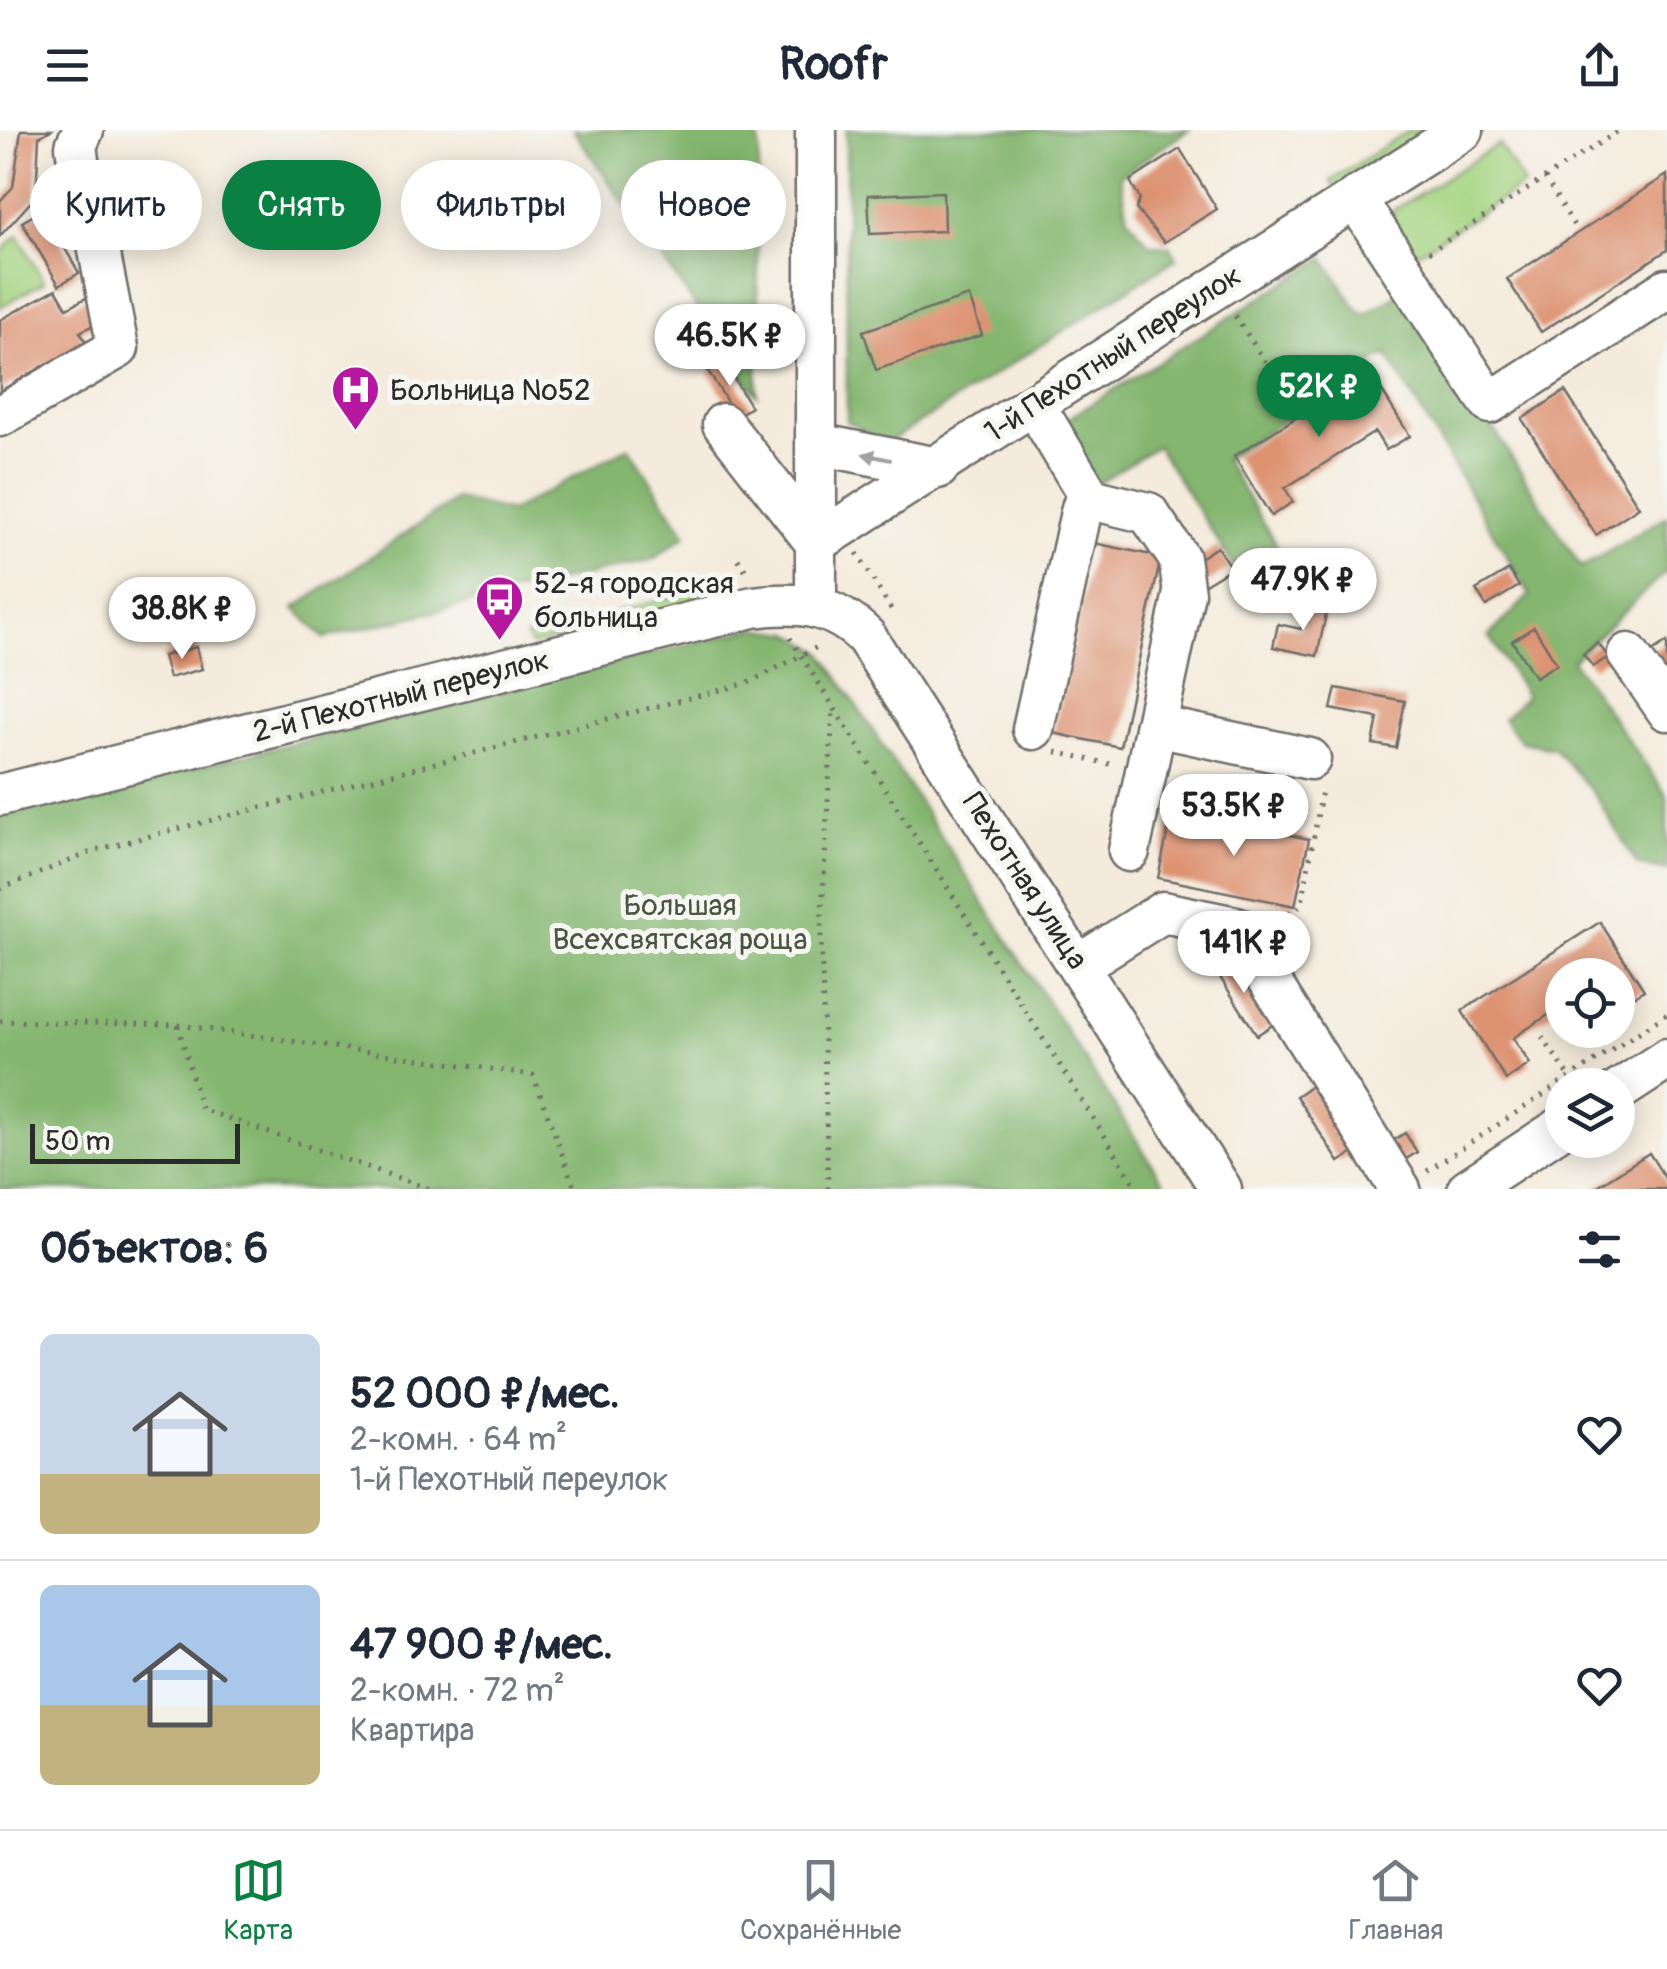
<!DOCTYPE html>
<html lang="ru">
<head>
<meta charset="utf-8">
<style>
	body { margin:0; font-family:Pangolin,sans-serif; background:#f2f2f3; color:#1f2937; height:100vh; display:flex; flex-direction:column; font-size:38px; white-space:nowrap }
	* { box-sizing:border-box; margin:0 }
	p { font-size:32px; color:#747a83 }
	.icon { flex:none; width:55px; height:55px; fill:none; stroke:currentColor; stroke-width:2; stroke-linecap:round; stroke-linejoin:round }
	.map { position:relative; height:1059px; overflow:hidden }
	.drawer { display:flex; flex-direction:column; background:#fff; flex:1 }
	.drawer>* { flex:none }
	.top-card { position:absolute; left:30px; top:30px; width:1000px; height:90px; display:flex; gap:20px }
	.controls { position:absolute; left:1545px; top:828px; display:grid; gap:20px }
	.controls a { display:grid; place-items:center; width:90px; height:90px; border-radius:50%; background:#fff; box-shadow:0 5px 25px #0003; font-size:50px }
	.scale { position:absolute; left:30px; bottom:25px; width:210px; box-sizing:border-box; padding-left:10px; border:5px solid #2b2b2b; border-top:0; font-size:28px; line-height:35px; white-space:nowrap; color:#2b2b2b; -webkit-text-stroke:8px #f6f6f2; paint-order:stroke }
	.price { position:absolute; translate:-50% -85px; padding:0 22px; border-radius:35px; background:#fff; color:#222; font-size:32px; line-height:65px; filter:drop-shadow(0 2px 5px #0008) }
	.price::after { content:''; position:absolute; left:50%; top:60px; width:30px; height:22px; margin-left:-15px; background:inherit; clip-path:polygon(0 0,100% 0,50% 100%) }
	.price.current { background:#0b8043; color:#fff }
	ul { padding:0; list-style:none }
	li { display:flex; align-items:center; gap:30px; height:250px; padding:0 40px }
	li+li { border-top:2px solid #e0e1e3 }
	li span { display:grid; place-items:center; flex:none; width:280px; height:200px; border-radius:15px; color:#555 }
	li>.icon { margin-inline-start:auto }
	span .icon { width:120px; height:120px; fill:#fffc; stroke-width:1 }
	li b { font-size:42px }
	h2 { display:flex; justify-content:space-between; align-items:center; height:120px; padding:0 40px; font-size:42px }
	.chip { padding:0 35px; border-radius:45px; background:#fff; box-shadow:0 5px 25px #0003; font-size:35px; line-height:90px }
	.chip.current { background:#0b8043; color:#fff }
	header { display:flex; justify-content:space-between; align-items:center; height:130px; padding:0 40px; background:#fff; font-size:45px; font-weight:700 }
	.menu { display:flex; justify-content:space-around; align-items:center; height:140px; border-top:2px solid #e0e1e3; background:#fff; font-size:28px; color:#747a83 }
	.menu a { display:grid; justify-items:center; gap:5px }
	.menu .current { color:#0b8043 }
	.map>svg:first-child { display:block }
</style>
</head>
<body>
<header><svg class="icon" aria-label="menu" viewBox="0 0 24 24"><path d="M4 6h16M4 12h16M4 18h16"/></svg>Roofr<svg class="icon" aria-label="share" viewBox="0 0 24 24"><path d="M12 15V3M7 8l5-5 5 5M5 13v7h14v-7"/></svg></header>
<div class="map">
<svg width="1667" height="1059" viewBox="0 0 1667 1059">
	<rect width="100%" height="100%" fill="#f6f6f2"/>
	<filter id="ink" filterUnits="userSpaceOnUse"><feTurbulence type="fractalNoise" baseFrequency=".01" numOctaves="2"/><feDisplacementMap in="SourceGraphic" scale="20" xChannelSelector="R" yChannelSelector="G"/><feConvolveMatrix kernelMatrix="1 2 1 2 8 2 1 2 1" color-interpolation-filters="sRGB"/></filter>
	<filter id="wash" filterUnits="userSpaceOnUse"><feTurbulence type="fractalNoise" baseFrequency=".0048" numOctaves="4" result="noise"/><feDisplacementMap in="SourceGraphic" scale="40" xChannelSelector="R" yChannelSelector="G"/><feGaussianBlur stdDeviation="2.25" result="paint"/><feColorMatrix in="noise" values="0 0 0 0 0 0 0 0 0 0 0 0 0 0 0 0 0 1.4 0 .05"/><feComposite in="paint" operator="in"/></filter>
	<g filter="url(#wash)">
		<rect width="100%" height="100%" fill="#f4ebdc"/>
		<g fill="#a5d481" stroke="#688056" stroke-width="2.5">
			<polygon points="1410,0 1426,0 1336,59 1331,51"/>
			<polygon points="1499,14 1524,55 1402,132 1376,91"/>
			<polygon points="18,105 44,152 0,177 0,123"/>
			<polygon points="712,456 710,467 701,473 532,516 525,507"/>
		</g>
		<g fill="#84b66f" stroke="#58704d" stroke-width="2.5">
			<polygon points="573,0 759,0 757,265"/>
			<polygon points="846,0 1189,0 1120,45 1128,88 1149,114 1171,117 1177,128 886,314 847,291"/>
			<polygon points="1324,128 1357,179 1366,184 1406,159 1581,438 1667,386 1667,441 1572,530 1667,666 1667,740 1637,735 1596,666 1554,618 1522,612 1503,589 1526,566 1489,506 1530,465 1387,224 1224,329 1283,426 1244,452 1157,316 1096,354 1058,295"/>
			<polygon points="629,317 686,405 653,429 324,508 295,478 456,369 510,382"/>
			<polygon points="754,498 791,503 822,522 1168,1059 0,1059 0,686"/>
		</g>
		<g id="blocks">
			<g fill="#dd9271">
				<polygon points="21,0 51,0 39,7 36,66 0,106 0,71 13,57"/>
				<polygon points="1180,19 1217,79 1164,112 1136,79 1140,69 1130,51"/>
				<polygon points="1667,45 1667,120 1541,202 1507,149"/>
				<polygon points="943,62 944,101 870,104 868,65"/>
				<polygon points="43,80 79,143 59,155 22,92"/>
				<polygon points="56,159 67,178 86,168 99,192 80,202 86,212 0,261 0,190"/>
				<polygon points="969,166 982,205 876,240 863,201"/>
				<polygon points="724,232 751,277 736,286 708,241"/>
				<polygon points="1370,242 1410,306 1386,320 1375,302 1285,358 1293,372 1271,386 1234,326"/>
				<polygon points="1565,261 1639,377 1596,405 1522,289"/>
				<polygon points="1094,413 1161,427 1120,617 1053,603"/>
				<polygon points="1217,417 1231,438 1205,454 1192,433"/>
				<polygon points="1509,440 1519,456 1486,476 1476,460"/>
				<polygon points="1306,475 1327,480 1317,526 1273,517 1278,494 1301,499"/>
				<polygon points="1534,497 1557,534 1535,547 1512,511"/>
				<polygon points="1667,512 1667,557 1646,526"/>
				<polygon points="1598,513 1608,527 1593,537 1583,524"/>
				<polygon points="196,517 202,539 169,548 163,526"/>
				<polygon points="1336,558 1405,571 1396,618 1373,614 1378,588 1331,579"/>
				<polygon points="1172,681 1309,709 1295,776 1158,748"/>
				<polygon points="1600,792 1644,860 1618,877 1618,845 1562,845 1562,876 1513,908 1530,934 1506,950 1462,881"/>
				<polygon points="1232,827 1274,894 1257,905 1214,838"/>
				<polygon points="1314,954 1357,1021 1339,1032 1296,966"/>
				<polygon points="1405,1003 1417,1022 1392,1038 1380,1019"/>
				<polygon points="1649,1023 1667,1051 1667,1059 1593,1059"/>
			</g>
		</g>
	</g>
	<g filter="url(#ink)">
		<use href="#blocks" fill-opacity="0" stroke="#716e69" stroke-width="2.5"/>
		<g fill="none" stroke-linecap="round" stroke-linejoin="round">
			<defs>
				<g id="minor">
					<polyline points="816,0 816,476"/>
					<polyline points="1355,68 1490,273 1667,159"/>
					<polyline points="1035,276 1091,369"/>
					<polyline points="0,286 118,218 91,79 81,50 76,16 83,0"/>
					<polyline points="723,294 816,413"/>
					<polyline points="817,314 938,338"/>
					<polyline points="816,413 1463,0"/>
					<polyline points="1628,524 1667,580"/>
					<polyline points="1156,596 1310,629"/>
					<polyline points="1033,599 1082,378 1091,369 1148,383 1179,428 1184,463 1129,721"/>
					<path d="M 0,665 L 753,477 C 798,471 833,474 866,507 L 1221,1059"/>
					<polyline points="1079,835 1163,782 1236,797 1400,1059"/>
					<polyline points="1618,961 1667,929"/>
					<polyline points="1468,1059 1562,997"/>
				</g>
			</defs>
			<use href="#minor" stroke="#716e69" stroke-width="45"/>
			<g stroke="#716e69" stroke-width="5" stroke-dasharray="2.5 8" stroke-linecap="butt">
				<polyline points="1545,48 1575,97"/>
				<polyline points="1429,122 1620,0"/>
				<polyline points="1235,186 1294,275"/>
				<polyline points="857,423 895,486"/>
				<polyline points="738,429 748,444"/>
				<polyline points="790,508 1138,1059"/>
				<polyline points="1056,622 1114,635"/>
				<polyline points="0,759 99,719 748,553 821,515"/>
				<polyline points="1268,788 1294,781 1302,774 1322,660"/>
				<polyline points="0,891 178,895 533,945 575,1059"/>
				<polyline points="178,895 201,979 430,1059"/>
				<polyline points="1542,907 1570,947"/>
				<polyline points="1427,1041 1667,884"/>
				<polyline points="828,1059 821,803 833,578"/>
			</g>
			<use href="#minor" stroke="#fff" stroke-width="40"/>
		</g>
		<defs><path id="oneway-solid" d="M-6-.8H1V-3.2L6.5 0L1 3.2V.8H-6Z" transform="scale(2.5)"/></defs>
		<use fill="#a0a0a0" href="#oneway-solid" transform="translate(877 327) rotate(-168)"/>
	</g>
	<defs>
		<symbol id="hospital-pin" viewBox="-11 -11 22 30"><path d="M0 17L-7.5 6A9.5 9.5 0 1 1 7.5 6Z" fill="#b5179e" stroke="#f6f6f2"/><path d="M-5-5h3v3.5h4V-5h3V5h-3V1.5h-4V5h-3Z" fill="#fff"/></symbol>
		<symbol id="bus-pin" viewBox="-11 -11 22 30"><path d="M0 17L-7.5 6A9.5 9.5 0 1 1 7.5 6Z" fill="#b5179e" stroke="#f6f6f2"/><path d="M-5-6H5V4H4V6H2V4H-2V6H-4V4H-5ZM-3.5-4V0h7V-4ZM-3.5 1.2v1.5H-2V1.2ZM2 1.2v1.5H3.5V1.2Z" fill="#fff"/></symbol>
	</defs>
	<g fill-rule="evenodd">
		<use href="#hospital-pin" x="328" y="232" width="55" height="75"/>
		<use href="#bus-pin" x="472" y="442" width="55" height="75"/>
	</g>
	<g text-anchor="middle" dominant-baseline="central" stroke-width="10" stroke-linejoin="round" paint-order="stroke">
		<g font-size="30" fill="#2b2b2b" stroke="#f6f6f2">
			<text transform="translate(1113 224) rotate(-33)">1-й Пехотный переулок</text>
			<text transform="translate(401 566) rotate(-14)">2-й Пехотный переулок</text>
			<text transform="translate(1025 751) rotate(57)">Пехотная улица</text>
		</g>
		<g font-size="30" fill="#2b2b2b" stroke="#f6f6f2" text-anchor="start">
			<text x="390" y="260">Больница №52</text>
			<text x="534" y="453">52-я городская<tspan x="534" dy="34">больница</tspan></text>
		</g>
		<g font-size="30" fill="#4a5540" stroke="#f6f6f2">
			<text x="680" y="775">Большая<tspan x="680" dy="34">Всехсвятская роща</tspan></text>
		</g>
	</g>
</svg>
<div class="controls">
<a><svg class="icon" aria-label="locate" viewBox="0 0 24 24"><circle cx="12" cy="12" r="6"/><path d="M12 2v4M12 18v4M2 12h4M18 12h4"/></svg></a>
<a><svg class="icon" aria-label="layers" viewBox="0 0 24 24"><path d="M12 4l9 5-9 5-9-5zM3 14l9 5 9-5"/></svg></a>
</div>
<div class="scale">50 m</div>
<b class="price" style="left:730px;top:259px">46.5K ₽</b>
<b class="price current" style="left:1319px;top:310px">52K ₽</b>
<b class="price" style="left:1303px;top:503px">47.9K ₽</b>
<b class="price" style="left:182px;top:532px">38.8K ₽</b>
<b class="price" style="left:1234px;top:729px">53.5K ₽</b>
<b class="price" style="left:1244px;top:866px">141K ₽</b>
<div class="top-card">
<a class="chip">Купить</a>
<a class="chip current">Снять</a>
<a class="chip">Фильтры</a>
<a class="chip">Новое</a>
</div>
</div>
<section class="drawer">
<h2>Объектов: 6<svg class="icon" aria-label="filters" viewBox="0 0 24 24"><path d="M4 7h16M4 17h16"/><circle cx="9" cy="7" r="2"/><circle cx="15" cy="17" r="2"/></svg></h2>
<ul>
<li><span style="background:linear-gradient(#c9d6e8 70%,#c2b280 0)"><svg class="icon" aria-label="home" viewBox="0 0 24 24"><path d="M3 11l9-7 9 7M6 9v11h12V9"/></svg></span><div><b>52 000 ₽/мес.</b><p>2-комн. · 64 m²</p><p>1-й Пехотный переулок</p></div><svg class="icon" aria-label="heart" viewBox="0 0 24 24"><path d="M12 20l-8-8c-3-5 5-10 8-4 3-6 11-1 8 4z"/></svg></li>
<li><span style="background:linear-gradient(#a9c7e8 60%,#c2b280 0)"><svg class="icon" aria-label="home" viewBox="0 0 24 24"><path d="M3 11l9-7 9 7M6 9v11h12V9"/></svg></span><div><b>47 900 ₽/мес.</b><p>2-комн. · 72 m²</p><p>Квартира</p></div><svg class="icon" aria-label="heart" viewBox="0 0 24 24"><path d="M12 20l-8-8c-3-5 5-10 8-4 3-6 11-1 8 4z"/></svg></li>
</ul>
</section>
<nav class="menu">
<a class="current"><svg class="icon" aria-label="map" viewBox="0 0 24 24"><path d="M3 6l6-2 6 2 6-2v14l-6 2-6-2-6 2zM9 4v14M15 6v14"/></svg>Карта</a>
<a><svg class="icon" aria-label="saved" viewBox="0 0 24 24"><path d="M7 4h10v16l-5-4-5 4z"/></svg>Сохранённые</a>
<a><svg class="icon" aria-label="home" viewBox="0 0 24 24"><path d="M3 11l9-7 9 7M6 9v11h12V9"/></svg>Главная</a>
</nav>
</body>
</html>
